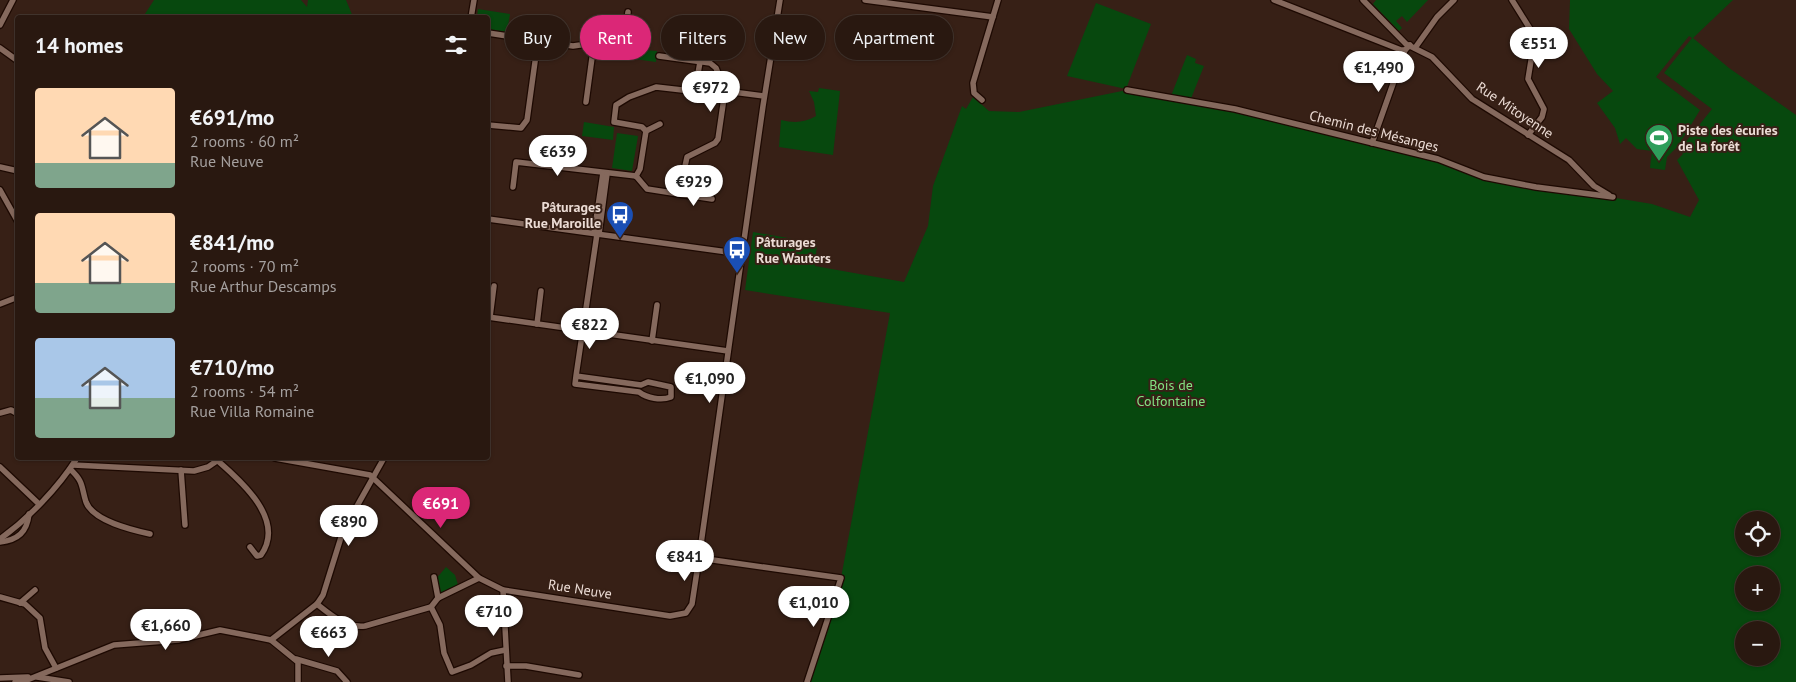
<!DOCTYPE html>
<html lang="en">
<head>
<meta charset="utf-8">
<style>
	body { margin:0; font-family:"PT Sans",sans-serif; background:#312119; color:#f1f3f6; height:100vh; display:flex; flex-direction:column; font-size:19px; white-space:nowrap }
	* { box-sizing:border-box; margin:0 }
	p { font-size:16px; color:#a5a09f }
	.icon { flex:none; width:28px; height:28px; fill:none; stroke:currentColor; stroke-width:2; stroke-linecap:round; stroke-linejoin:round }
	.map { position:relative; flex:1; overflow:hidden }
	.side { position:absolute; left:15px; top:15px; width:475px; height:445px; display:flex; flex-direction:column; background:#291810; border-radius:5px; box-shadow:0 1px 4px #0004,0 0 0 1px #453730 }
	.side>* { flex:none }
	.top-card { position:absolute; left:505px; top:15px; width:475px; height:45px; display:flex; gap:10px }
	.fabs { position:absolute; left:1735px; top:511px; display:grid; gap:10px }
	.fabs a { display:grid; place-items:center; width:45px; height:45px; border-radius:50%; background:#291810; box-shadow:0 1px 4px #0004,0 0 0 1px #453730; font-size:25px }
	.price { position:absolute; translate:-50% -42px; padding:0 11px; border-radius:18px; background:#fff; color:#222; font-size:16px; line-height:32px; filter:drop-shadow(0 1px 2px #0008) }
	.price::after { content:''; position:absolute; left:50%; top:30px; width:15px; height:11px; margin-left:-8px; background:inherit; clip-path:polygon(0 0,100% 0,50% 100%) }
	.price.active { background:#db2777; color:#fff }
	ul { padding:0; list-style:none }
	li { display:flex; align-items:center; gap:15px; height:125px; padding:0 20px }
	li span { display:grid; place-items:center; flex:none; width:140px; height:100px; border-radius:5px; color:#555 }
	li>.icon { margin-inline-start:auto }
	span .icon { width:60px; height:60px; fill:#fffc; stroke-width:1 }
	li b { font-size:21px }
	h2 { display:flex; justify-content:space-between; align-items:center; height:60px; padding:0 20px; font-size:21px }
	.chip { padding:0 18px; border-radius:22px; background:#291810; box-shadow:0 1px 4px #0004,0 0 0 1px #453730; font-size:18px; line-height:45px }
	.chip.active { background:#db2777; color:#fff }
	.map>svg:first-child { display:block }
</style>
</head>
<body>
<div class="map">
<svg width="1796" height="682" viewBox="0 0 1796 682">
	<rect width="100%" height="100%" fill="#372016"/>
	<g fill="#07480e" fill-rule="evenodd">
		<polygon points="154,0 301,0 307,7 308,0 346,0 353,17 315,15 317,17 143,17"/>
		<polygon points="1376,0 1428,0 1407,22 1402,16 1396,21 1402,28 1399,31 1373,4"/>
		<path d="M 1570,0 L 1733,0 L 1693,38 L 1729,68 L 1796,115 L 1796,682 L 807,682 L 841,578 L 890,313 L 745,290 L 753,232 L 817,243 L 815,266 L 904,282 L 928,226 L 933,186 L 962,106 L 966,109 L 973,97 L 989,111 L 1019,112 L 1127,90 L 1212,106 L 1449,165 L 1471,174 L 1652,204 L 1690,217 L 1699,200 L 1677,160 L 1683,154 L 1680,149 L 1712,109 L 1664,73 L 1692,38 L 1689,36 L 1656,77 L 1700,110 L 1678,146 L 1667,157 L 1665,170 L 1650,168 L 1652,151 L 1637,149 L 1626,138 L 1620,144 L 1615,128 L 1597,103 L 1613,91 L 1597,74 L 1569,29 ZM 1744,520 L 1771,520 L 1771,548 L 1744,548 ZM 1744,575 L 1771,575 L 1771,602 L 1744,602 ZM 1744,630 L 1771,630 L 1771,658 L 1744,658 Z"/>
		<polygon points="1096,3 1151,24 1126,89 1067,76"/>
		<polygon points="478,9 510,14 507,32 488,29 488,18 477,17"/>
		<polygon points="628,49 657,51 656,62 627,58"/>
		<polygon points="1187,55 1196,59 1195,63 1204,66 1190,101 1171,96"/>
		<path d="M 819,88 L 840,91 L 833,155 L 779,147 L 781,120 C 794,123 804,123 816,116 L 814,102 L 809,91 L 818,92 Z"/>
		<polygon points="584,122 614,127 613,140 582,136"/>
		<polygon points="617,133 638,136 632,171 612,168"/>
		<polygon points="446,567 455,575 459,588 455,590 453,587 443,592 443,595 440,594 436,579"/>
	</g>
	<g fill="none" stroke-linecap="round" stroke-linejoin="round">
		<defs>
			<g id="minor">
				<polyline points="865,0 993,17"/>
				<polyline points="1274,0 1401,50 1405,50 1410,45"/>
				<polyline points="1363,0 1406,44 1432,57 1472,99 1569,160 1594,186 1609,195"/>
				<polyline points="1512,0 1532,32 1534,42 1528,79 1544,109 1542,117 1528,135"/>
				<polyline points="471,18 474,0"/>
				<polyline points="0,25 13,0"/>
				<polyline points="488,33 573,46 594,43 623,47 628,12"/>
				<polyline points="0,48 18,61"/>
				<polyline points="1415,48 1437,17 1454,0"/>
				<polyline points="659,56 710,63 716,68 725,91 764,96"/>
				<polyline points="1127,90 1235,109 1438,159 1484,177 1536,187 1613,197"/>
				<polyline points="982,100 974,93 973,83 998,0"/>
				<polyline points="586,102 594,43"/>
				<polyline points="488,125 521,128 527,120 538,40"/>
				<polyline points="646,131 660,124"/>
				<polyline points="1372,143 1405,50"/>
				<polyline points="0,167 18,171"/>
				<polyline points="636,176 640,169 646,131 642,127 614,122 616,105 629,97 656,87 691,91 696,85 700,62"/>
				<polyline points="636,176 647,189 679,194 687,157 715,143 718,139 725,91"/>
				<polyline points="513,187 516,162 636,176"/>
				<polyline points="0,190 18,222"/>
				<polyline points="679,194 712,199"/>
				<polyline points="488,219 742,254"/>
				<polyline points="594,233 603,173"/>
				<polyline points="599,234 607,174"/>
				<polyline points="0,304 18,297"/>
				<polyline points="488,317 728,351"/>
				<polyline points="490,317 494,286"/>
				<polyline points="537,324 541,291"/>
				<polyline points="652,341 657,305"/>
				<path d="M 576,376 L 641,385 L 648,382 L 671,387 L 671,397 C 661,401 647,398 639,392 L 575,384 L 576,376 L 597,234"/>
				<polyline points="0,413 11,410 18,414"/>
				<polyline points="275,458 370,475 479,578 503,590 670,616 686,613 692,604 699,558 763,106 780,0"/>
				<path d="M 218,461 C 241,481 286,520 261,555 L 257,556 L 250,547"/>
				<polyline points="73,465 194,471 208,467 221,458"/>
				<polyline points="0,467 39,504"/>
				<path d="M 70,469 C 84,482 81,486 86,502 C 93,521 132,530 150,534"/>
				<polyline points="181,470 185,525"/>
				<path d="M 0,539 C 29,518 58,488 77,458"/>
				<path d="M 0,542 C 18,540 27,532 29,514"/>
				<polyline points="699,558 841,578 807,682"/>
				<polyline points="434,577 438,598"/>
				<polyline points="503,590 508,682"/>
				<polyline points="0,597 25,604 40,618 45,648 56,668"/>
				<polyline points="20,603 35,590"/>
				<path d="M 317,604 C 332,616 346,628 365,626 L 431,607 L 438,598 L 479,578"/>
				<polyline points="431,607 440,625 444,653 452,672 471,665 491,653 505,650"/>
				<polyline points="271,640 298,662 298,682"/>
				<polyline points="296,659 337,671 347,682"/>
				<polyline points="506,666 526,666 579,675"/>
				<polyline points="37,677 69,682"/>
				<polyline points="0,678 28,677"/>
				<polyline points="15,682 27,680 114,645 178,640 220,630 271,640 317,604 323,595 343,531 384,458"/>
			</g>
		</defs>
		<use href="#minor" stroke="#1d0902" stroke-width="8"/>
		<use href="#minor" stroke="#85695d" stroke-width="5.5"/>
	</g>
	<defs>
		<symbol id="stadium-pin" viewBox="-11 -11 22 30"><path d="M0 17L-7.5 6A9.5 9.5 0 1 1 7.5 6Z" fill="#2e9e5b" stroke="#372016"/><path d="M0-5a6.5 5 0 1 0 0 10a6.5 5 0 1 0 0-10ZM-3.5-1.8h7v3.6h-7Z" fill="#fff"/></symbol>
		<symbol id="bus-pin" viewBox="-11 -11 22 30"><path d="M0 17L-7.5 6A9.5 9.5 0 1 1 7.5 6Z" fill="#1a4fb4" stroke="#372016"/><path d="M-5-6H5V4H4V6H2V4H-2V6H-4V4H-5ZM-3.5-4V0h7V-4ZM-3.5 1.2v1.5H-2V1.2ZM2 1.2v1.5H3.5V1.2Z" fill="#fff"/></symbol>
	</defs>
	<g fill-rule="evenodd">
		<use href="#stadium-pin" x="1643" y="122" width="32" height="43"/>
		<use href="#bus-pin" x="604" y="199" width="32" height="43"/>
		<use href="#bus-pin" x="721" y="234" width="32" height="43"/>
	</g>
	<g text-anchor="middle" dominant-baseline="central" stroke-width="4" stroke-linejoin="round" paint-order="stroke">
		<g font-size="14" fill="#ecdcd5" stroke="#372016">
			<text transform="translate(1515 110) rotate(34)">Rue Mitoyenne</text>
			<text transform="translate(1374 131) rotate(14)">Chemin des Mésanges</text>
			<text transform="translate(580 589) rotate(9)">Rue Neuve</text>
		</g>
		<g font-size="14" font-weight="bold" fill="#ecdcd5" stroke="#372016" text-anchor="start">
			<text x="1678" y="130">Piste des écuries<tspan x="1678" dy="16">de la forêt</tspan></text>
			<text x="601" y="207" text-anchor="end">Pâturages<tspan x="601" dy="16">Rue Maroille</tspan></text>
			<text x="756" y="242">Pâturages<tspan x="756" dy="16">Rue Wauters</tspan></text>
		</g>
		<g font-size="14" fill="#82e182" stroke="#372016">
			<text x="1171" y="385">Bois de<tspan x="1171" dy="16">Colfontaine</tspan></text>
		</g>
	</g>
</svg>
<div class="fabs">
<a><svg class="icon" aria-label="locate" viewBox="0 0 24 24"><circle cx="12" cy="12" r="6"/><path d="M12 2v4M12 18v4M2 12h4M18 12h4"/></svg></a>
<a>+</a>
<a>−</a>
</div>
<b class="price" style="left:1539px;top:69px">€551</b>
<b class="price" style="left:1379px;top:93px">€1,490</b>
<b class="price" style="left:711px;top:113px">€972</b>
<b class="price" style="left:558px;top:177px">€639</b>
<b class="price" style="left:694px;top:207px">€929</b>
<b class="price" style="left:590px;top:350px">€822</b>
<b class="price" style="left:710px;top:404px">€1,090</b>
<b class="price active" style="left:441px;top:529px">€691</b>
<b class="price" style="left:349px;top:547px">€890</b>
<b class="price" style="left:685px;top:582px">€841</b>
<b class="price" style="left:814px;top:628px">€1,010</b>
<b class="price" style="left:494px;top:637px">€710</b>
<b class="price" style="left:166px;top:651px">€1,660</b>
<b class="price" style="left:329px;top:658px">€663</b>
<div class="top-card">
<a class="chip">Buy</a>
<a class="chip active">Rent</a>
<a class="chip">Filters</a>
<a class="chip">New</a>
<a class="chip">Apartment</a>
</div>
<section class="side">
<h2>14 homes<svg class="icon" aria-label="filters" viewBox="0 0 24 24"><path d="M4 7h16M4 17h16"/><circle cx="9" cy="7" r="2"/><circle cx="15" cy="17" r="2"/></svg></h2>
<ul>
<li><span style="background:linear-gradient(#ffd9b3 75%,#7fa58c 0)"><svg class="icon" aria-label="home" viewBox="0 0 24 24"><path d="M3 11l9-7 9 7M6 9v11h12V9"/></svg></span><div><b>€691/mo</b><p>2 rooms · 60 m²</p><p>Rue Neuve</p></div></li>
<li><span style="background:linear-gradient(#ffd9b3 70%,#7fa58c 0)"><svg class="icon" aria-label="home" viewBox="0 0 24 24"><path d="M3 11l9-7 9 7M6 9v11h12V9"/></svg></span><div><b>€841/mo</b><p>2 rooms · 70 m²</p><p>Rue Arthur Descamps</p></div></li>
<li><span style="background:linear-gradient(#a9c7e8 60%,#7fa58c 0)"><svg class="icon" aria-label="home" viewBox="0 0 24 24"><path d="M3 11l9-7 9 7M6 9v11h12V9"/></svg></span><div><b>€710/mo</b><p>2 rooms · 54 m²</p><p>Rue Villa Romaine</p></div></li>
</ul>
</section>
</div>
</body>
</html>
